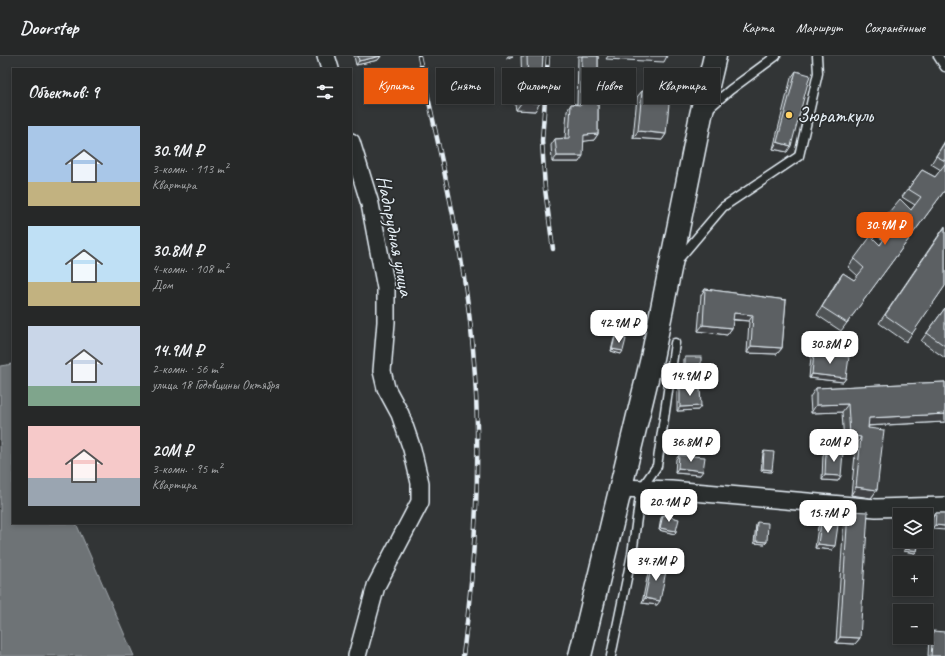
<!DOCTYPE html>
<html lang="ru">
<head>
<meta charset="utf-8">
<style>
	body { margin:0; font-family:Caveat,sans-serif; background:#323434; color:#f1f3f6; height:100vh; display:flex; flex-direction:column; font-size:15px; white-space:nowrap }
	* { box-sizing:border-box; margin:0 }
	p { font-size:13px; color:#a4a6a8 }
	.icon { flex:none; width:22px; height:22px; fill:none; stroke:currentColor; stroke-width:2; stroke-linecap:round; stroke-linejoin:round }
	.map { position:relative; flex:1; overflow:hidden }
	.sheet { position:absolute; left:12px; top:12px; width:340px; height:456px; display:flex; flex-direction:column; background:#262828; border-radius:0px; box-shadow:0 2px 6px #0003,0 0 0 1px #424445 }
	.sheet>* { flex:none }
	.hud { position:absolute; left:364px; top:12px; width:380px; height:36px; display:flex; gap:8px }
	.tools { position:absolute; left:893px; top:452px; display:grid; gap:8px }
	.tools a { display:grid; place-items:center; width:40px; height:40px; border-radius:0px; background:#262828; box-shadow:0 2px 6px #0003,0 0 0 1px #424445; font-size:20px }
	.price { position:absolute; translate:-50% -34px; padding:0 9px; border-radius:8px; background:#fff; color:#222; font-size:13px; line-height:26px; filter:drop-shadow(0 1px 2px #0008) }
	.price::after { content:''; position:absolute; left:50%; top:24px; width:12px; height:9px; margin-left:-6px; background:inherit; clip-path:polygon(0 0,100% 0,50% 100%) }
	.price.on { background:#ea580c; color:#fff }
	ul { padding:0; list-style:none }
	li { display:flex; align-items:center; gap:12px; height:100px; padding:0 16px }
	li span { display:grid; place-items:center; flex:none; width:112px; height:80px; border-radius:0px; color:#555 }
	li>.icon { margin-inline-start:auto }
	span .icon { width:48px; height:48px; fill:#fffc; stroke-width:1 }
	li b { font-size:17px }
	h2 { display:flex; justify-content:space-between; align-items:center; height:48px; padding:0 16px; font-size:17px }
	.tag { padding:0 14px; border-radius:0px; background:#262828; box-shadow:0 2px 6px #0003,0 0 0 1px #424445; font-size:14px; line-height:36px }
	.tag.on { background:#ea580c; color:#fff }
	header { display:flex; align-items:center; gap:24px; box-sizing:border-box; height:56px; padding:0 20px; background:#262828; border-bottom:1px solid #424445 }
	header strong { font-size:19px }
	nav { display:flex; gap:22px; margin-inline-start:auto; font-size:14px }
	.map>svg:first-child { display:block }
</style>
</head>
<body>
<header>
<strong>Doorstep</strong>
<nav><a>Карта</a><a>Маршрут</a><a>Сохранённые</a></nav>
</header>
<div class="map">
<svg width="945" height="600" viewBox="0 0 945 600">
	<rect width="100%" height="100%" fill="#323536"/>
	<filter id="ink" filterUnits="userSpaceOnUse"><feTurbulence type="fractalNoise" baseFrequency=".025" numOctaves="2"/><feDisplacementMap in="SourceGraphic" scale="8" xChannelSelector="R" yChannelSelector="G"/><feConvolveMatrix kernelMatrix="1 2 1 2 8 2 1 2 1" color-interpolation-filters="sRGB"/></filter>
	<g filter="url(#ink)">
		<polygon fill="#6e7376" stroke="#9fa5aa" points="13,308 13,467 76,467 134,600 0,600 0,310"/>
		<g fill="none" stroke-linecap="round" stroke-linejoin="round">
			<defs>
				<g id="lane">
					<polyline points="938,0 945,11"/>
					<polyline points="708,53 730,34 776,0"/>
					<polyline points="678,204 723,151 799,100 818,17 817,0"/>
					<polyline points="611,600 632,498 641,433 657,410 675,287"/>
				</g>
				<g id="street">
					<polyline points="326,0 330,13"/>
					<polyline points="351,86 370,148 386,232 386,266 382,315 386,332 400,358 412,393 420,427 420,446 376,530 357,600"/>
					<polyline points="620,432 671,434 876,452 945,450"/>
				</g>
				<polyline id="primary" points="580,600 652,302 701,59 715,0"/>
			</defs>
			<use href="#lane" stroke="#e8f1f8" stroke-width="11"/>
			<use href="#street" stroke="#e8f1f8" stroke-width="20"/>
			<use href="#primary" stroke="#e8f1f8" stroke-width="25"/>
			<use href="#lane" stroke="#2a2d2e" stroke-width="8"/>
			<use href="#street" stroke="#2a2d2e" stroke-width="17"/>
			<use href="#primary" stroke="#2a2d2e" stroke-width="22"/>
			<defs>
				<g id="rail">
					<path d="M 419,0 C 440,97 464,195 473,293 C 482,395 476,499 463,600"/>
					<polyline points="548,0 542,85 545,133 553,193"/>
				</g>
			</defs>
			<use href="#rail" stroke="#e8f1f8" stroke-width="4.5"/>
			<use href="#rail" stroke="#2a2d2e" stroke-width="3" stroke-dasharray="9" stroke-linecap="butt"/>
		</g>
		<g fill="#4f5355" stroke="#e8f1f8">
			<polygon points="354,0 381,0 378,4 356,9"/>
			<polygon points="521,0 543,0 535,55 516,54 513,39 519,31 522,30"/>
			<polygon points="578,0 598,0 598,78 594,84 584,85 579,106 552,106 551,89 555,83 565,82 567,55 571,48 577,48"/>
			<polygon points="796,15 787,96 773,93 791,22"/>
			<polygon points="642,35 666,78 662,84 633,82 637,41"/>
			<polygon points="945,85 945,134 841,275 817,259 837,225 843,217 854,224 858,220 848,211 854,203 880,189 884,184 872,177 878,169 911,154 915,149 902,141 922,114 935,121 941,114 931,108"/>
			<polygon points="945,170 945,230 906,286 879,267"/>
			<polygon points="705,233 786,244 782,292 777,298 747,297 749,265 733,264 732,272 727,279 698,275 701,239"/>
			<polygon points="945,252 945,302 921,285"/>
			<polygon points="615,281 621,298 611,295 614,283"/>
			<polygon points="814,297 846,322 843,326 809,322 811,301"/>
			<polygon points="685,301 700,314 683,314 683,303"/>
			<polygon points="945,326 945,366 868,370 877,434 871,442 851,439 856,389 844,387 842,356 811,357 810,341 816,332"/>
			<polygon points="680,331 698,354 677,355 677,335"/>
			<polygon points="764,395 771,416 761,415 763,397"/>
			<polygon points="826,395 838,425 822,424 823,399"/>
			<polygon points="679,399 700,419 675,417 676,403"/>
			<polygon points="848,455 860,582 855,588 836,587 844,461"/>
			<polygon points="936,457 945,457 932,473 933,461"/>
			<polygon points="663,459 676,475 675,478 659,474 661,462"/>
			<polygon points="757,466 767,486 765,488 754,487 756,468"/>
			<polygon points="821,467 832,494 815,492 818,471"/>
			<polygon points="906,485 919,485 917,495 915,497 904,495"/>
			<polygon points="652,507 657,549 642,547 649,512"/>
			<polygon points="933,575 945,600 928,600 929,581"/>
		</g>
		<g fill="#404345" stroke="#e8f1f8">
			<polygon points="381,0 378,4 356,9 359,5"/>
			<polygon points="508,0 513,0 506,3"/>
			<polygon points="608,0 667,0 664,6 606,3"/>
			<polygon points="522,46 540,47 535,55 516,54"/>
			<polygon points="638,75 666,78 662,84 633,82"/>
			<polygon points="598,78 594,84 579,86 584,79"/>
			<polygon points="777,86 791,90 787,96 773,93"/>
			<polygon points="557,100 583,100 579,106 552,106"/>
			<polygon points="734,257 753,259 749,265 730,263"/>
			<polygon points="703,269 732,272 727,279 698,275"/>
			<polygon points="751,290 782,292 777,298 747,297"/>
			<polygon points="612,293 623,295 621,298 611,295"/>
			<polygon points="685,312 701,312 700,314 683,314"/>
			<polygon points="812,318 846,322 843,326 809,322"/>
			<polygon points="848,348 842,356 811,357 816,349"/>
			<polygon points="701,350 698,354 677,355 680,351"/>
			<polygon points="945,358 945,366 863,370 869,362"/>
			<polygon points="850,379 861,381 856,389 844,387"/>
			<polygon points="678,412 703,415 700,419 675,417"/>
			<polygon points="763,413 772,414 771,416 761,415"/>
			<polygon points="825,419 841,420 838,425 822,424"/>
			<polygon points="856,431 877,434 871,442 851,439"/>
			<polygon points="935,469 945,470 945,474 932,473"/>
			<polygon points="660,472 676,475 675,478 659,474"/>
			<polygon points="756,485 767,486 765,488 754,487"/>
			<polygon points="818,488 835,490 832,494 815,492"/>
			<polygon points="905,493 917,495 915,497 904,495"/>
			<polygon points="645,542 660,545 657,549 642,547"/>
			<polygon points="840,581 860,582 855,588 836,587"/>
		</g>
		<g fill="#5c6063" stroke="#e8f1f8">
			<polygon points="358,0 381,0 359,5"/>
			<polygon points="527,0 543,0 540,47 522,46 519,31 528,30"/>
			<polygon points="582,0 598,0 598,78 584,79 583,100 557,100 555,83 569,82 571,48 581,49"/>
			<polygon points="796,15 810,19 791,90 777,86"/>
			<polygon points="642,35 670,38 666,78 638,75"/>
			<polygon points="945,86 945,105 936,100"/>
			<polygon points="945,108 945,134 847,267 822,251 843,217 854,224 864,212 854,203 871,180 880,189 889,176 878,169 900,143 911,154 921,141 908,133 922,114 935,121"/>
			<polygon points="945,171 945,230 912,278 885,259"/>
			<polygon points="705,233 786,244 782,292 751,290 753,259 734,257 732,272 703,269"/>
			<polygon points="945,252 945,290 927,277"/>
			<polygon points="615,281 626,283 623,295 612,293"/>
			<polygon points="814,297 849,301 846,322 812,318"/>
			<rect x="685" y="301" width="16" height="11"/>
			<polygon points="945,326 945,358 869,362 868,372 884,374 877,434 856,431 861,381 850,379 848,348 816,349 816,332"/>
			<polygon points="680,331 700,332 701,350 680,351"/>
			<polygon points="764,395 774,396 772,414 763,413"/>
			<polygon points="826,395 843,396 841,420 825,419"/>
			<polygon points="679,399 705,401 703,415 678,412"/>
			<polygon points="848,455 868,456 860,582 840,581"/>
			<polygon points="936,457 945,457 945,470 935,469"/>
			<polygon points="663,459 679,463 676,475 660,472"/>
			<polygon points="757,466 768,467 767,486 756,485"/>
			<polygon points="821,467 838,469 835,490 818,488"/>
			<polygon points="907,485 919,485 917,495 905,493"/>
			<polygon points="652,507 667,510 660,545 645,542"/>
			<polygon points="933,575 945,576 945,600 931,600"/>
		</g>
	</g>
	<circle fill="#ffd166" stroke="#2a2d2e" stroke-width="1.5" cx="789" cy="59" r="4"/>
	<g text-anchor="middle" dominant-baseline="central" stroke-width="3.5" stroke-linejoin="round" paint-order="stroke">
		<g font-size="20" fill="#e8f1f8" stroke="#2a2d2e" text-anchor="start">
			<text x="797" y="59">Зюраткуль</text>
		</g>
		<g font-size="20" fill="#e8f1f8" stroke="#2a2d2e">
			<text transform="translate(395 180) rotate(79)">Надпрудная улица</text>
		</g>
	</g>
</svg>
<div class="tools">
<a><svg class="icon" aria-label="layers" viewBox="0 0 24 24"><path d="M12 4l9 5-9 5-9-5zM3 14l9 5 9-5"/></svg></a>
<a>+</a>
<a>−</a>
</div>
<b class="price on" style="left:885px;top:190px">30.9M ₽</b>
<b class="price" style="left:619px;top:288px">42.9M ₽</b>
<b class="price" style="left:830px;top:309px">30.8M ₽</b>
<b class="price" style="left:690px;top:341px">14.9M ₽</b>
<b class="price" style="left:691px;top:407px">36.8M ₽</b>
<b class="price" style="left:834px;top:407px">20M ₽</b>
<b class="price" style="left:669px;top:467px">20.1M ₽</b>
<b class="price" style="left:828px;top:478px">15.7M ₽</b>
<b class="price" style="left:656px;top:526px">34.7M ₽</b>
<div class="hud">
<a class="tag on">Купить</a>
<a class="tag">Снять</a>
<a class="tag">Фильтры</a>
<a class="tag">Новое</a>
<a class="tag">Квартира</a>
</div>
<section class="sheet">
<h2>Объектов: 9<svg class="icon" aria-label="filters" viewBox="0 0 24 24"><path d="M4 7h16M4 17h16"/><circle cx="9" cy="7" r="2"/><circle cx="15" cy="17" r="2"/></svg></h2>
<ul>
<li><span style="background:linear-gradient(#a9c7e8 70%,#c2b280 0)"><svg class="icon" aria-label="home" viewBox="0 0 24 24"><path d="M3 11l9-7 9 7M6 9v11h12V9"/></svg></span><div><b>30.9M ₽</b><p>3-комн. · 113 m²</p><p>Квартира</p></div></li>
<li><span style="background:linear-gradient(#bfe0f5 70%,#c2b280 0)"><svg class="icon" aria-label="home" viewBox="0 0 24 24"><path d="M3 11l9-7 9 7M6 9v11h12V9"/></svg></span><div><b>30.8M ₽</b><p>4-комн. · 108 m²</p><p>Дом</p></div></li>
<li><span style="background:linear-gradient(#c9d6e8 75%,#7fa58c 0)"><svg class="icon" aria-label="home" viewBox="0 0 24 24"><path d="M3 11l9-7 9 7M6 9v11h12V9"/></svg></span><div><b>14.9M ₽</b><p>2-комн. · 56 m²</p><p>улица 18 Годовщины Октября</p></div></li>
<li><span style="background:linear-gradient(#f6c9c9 65%,#9aa5b1 0)"><svg class="icon" aria-label="home" viewBox="0 0 24 24"><path d="M3 11l9-7 9 7M6 9v11h12V9"/></svg></span><div><b>20M ₽</b><p>3-комн. · 95 m²</p><p>Квартира</p></div></li>
</ul>
</section>
</div>
</body>
</html>
